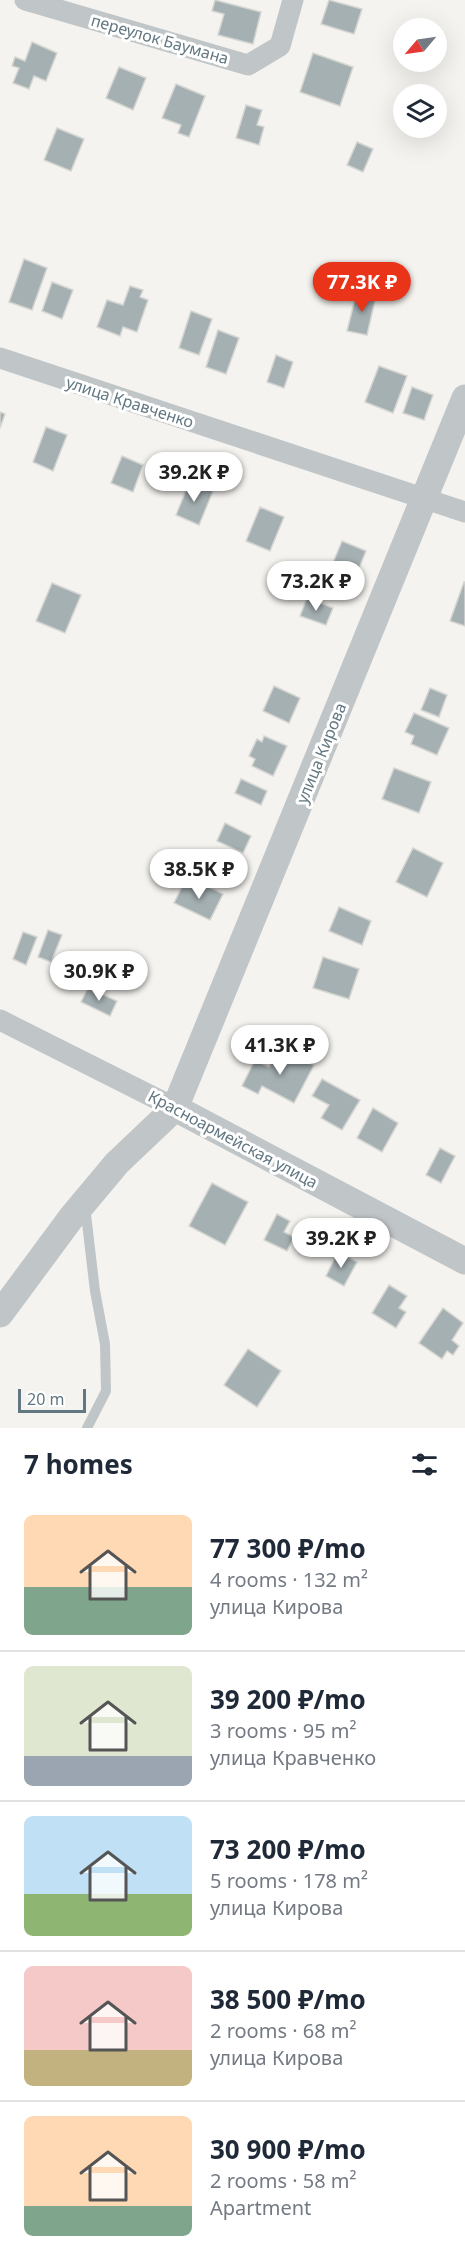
<!DOCTYPE html>
<html lang="en">
<head>
<meta charset="utf-8">
<style>
	body { margin:0; font-family:"Noto Sans",sans-serif; background:#f6f6f7; color:#1f2937; height:100vh; display:flex; flex-direction:column; font-size:22px; white-space:nowrap }
	* { box-sizing:border-box; margin:0 }
	p { font-size:20px; color:#747a83 }
	.icon { flex:none; width:33px; height:33px; fill:none; stroke:currentColor; stroke-width:2; stroke-linecap:round; stroke-linejoin:round }
	.map { position:relative; height:1428px; overflow:hidden }
	.panel { display:flex; flex-direction:column; background:#fff; flex:1 }
	.panel>* { flex:none }
	.needle { width:39px; rotate:241deg }
	.fabs { position:absolute; left:393px; top:18px; display:grid; gap:12px }
	.fabs a { display:grid; place-items:center; width:54px; height:54px; border-radius:50%; background:#fff; box-shadow:0 6px 24px #0002; font-size:30px }
	.scale { position:absolute; left:18px; bottom:15px; width:68px; box-sizing:border-box; padding-left:6px; border:3px solid #627781; border-top:0; font-size:16px; line-height:21px; white-space:nowrap; color:#627781; -webkit-text-stroke:4px #fff; paint-order:stroke }
	.price { position:absolute; translate:-50% -51px; padding:0 14px; border-radius:21px; background:#fff; color:#222; font-size:20px; line-height:39px; filter:drop-shadow(0 2px 3px #0008) }
	.price::after { content:''; position:absolute; left:50%; top:36px; width:18px; height:14px; margin-left:-9px; background:inherit; clip-path:polygon(0 0,100% 0,50% 100%) }
	.price.current { background:#e9341a; color:#fff }
	ul { padding:0; list-style:none }
	li { display:flex; align-items:center; gap:18px; height:150px; padding:0 24px }
	li+li { border-top:2px solid #e0e1e3 }
	li span { display:grid; place-items:center; flex:none; width:168px; height:120px; border-radius:9px; color:#555 }
	li>.icon { margin-inline-start:auto }
	span .icon { width:72px; height:72px; fill:#fffc; stroke-width:1 }
	li b { font-size:26px }
	h2 { display:flex; justify-content:space-between; align-items:center; height:72px; padding:0 24px; font-size:26px }
	.map>svg:first-child { display:block }
</style>
</head>
<body>
<div class="map">
<svg width="465" height="1428" viewBox="0 0 465 1428">
	<rect width="100%" height="100%" fill="#f4f3ef"/>
	<g fill="#a5b0b3" stroke="#d5d5d2" stroke-width="1.5">
		<polygon points="215,0 261,12 253,44 218,35 224,14 212,11"/>
		<polygon points="329,0 362,9 354,34 321,24"/>
		<polygon points="32,42 57,53 46,81 34,76 29,89 13,83 19,68 12,66 15,57 25,61"/>
		<polygon points="313,53 353,67 340,106 300,92"/>
		<polygon points="119,67 146,78 133,110 106,98"/>
		<polygon points="176,84 205,96 189,137 178,133 181,125 162,118"/>
		<polygon points="246,105 262,110 257,125 264,127 259,145 236,138"/>
		<polygon points="57,128 84,139 71,171 44,160"/>
		<polygon points="357,142 373,149 363,172 347,165"/>
		<polygon points="24,259 47,268 32,310 9,302"/>
		<polygon points="52,282 73,290 62,319 42,311"/>
		<polygon points="130,286 143,290 140,297 148,300 137,332 123,327 120,336 97,327 107,300 123,305"/>
		<polygon points="357,291 376,296 367,335 347,331"/>
		<polygon points="191,311 212,319 199,355 179,348"/>
		<polygon points="218,330 239,338 226,374 206,367"/>
		<polygon points="276,355 293,362 284,388 267,382"/>
		<polygon points="379,366 407,376 393,413 365,402"/>
		<polygon points="412,387 433,395 424,420 403,413"/>
		<polygon points="0,412 5,414 0,428"/>
		<polygon points="46,427 67,435 53,471 33,462"/>
		<polygon points="122,456 143,465 133,492 111,483"/>
		<polygon points="190,481 213,491 199,525 176,515"/>
		<polygon points="260,507 284,517 270,551 246,541"/>
		<polygon points="342,541 366,551 352,585 328,575"/>
		<polygon points="464,582 465,582 465,626 450,621"/>
		<polygon points="52,583 81,595 65,633 36,621"/>
		<polygon points="307,598 333,608 326,625 300,616"/>
		<polygon points="274,686 300,698 289,723 263,711"/>
		<polygon points="430,688 447,695 439,717 421,710"/>
		<polygon points="414,713 449,728 437,755 411,744 414,736 405,732"/>
		<polygon points="264,736 287,746 273,776 252,766 255,759 249,756 257,739 262,742"/>
		<polygon points="394,768 431,782 419,813 382,799"/>
		<polygon points="241,779 267,791 261,805 235,793"/>
		<polygon points="225,823 251,836 243,853 217,841"/>
		<polygon points="413,848 443,863 427,897 396,882"/>
		<polygon points="184,883 198,890 201,883 223,894 210,920 174,903"/>
		<polygon points="339,907 371,921 362,945 329,931"/>
		<polygon points="48,930 62,935 51,962 38,957"/>
		<polygon points="23,932 37,937 26,965 13,959"/>
		<polygon points="323,957 359,969 349,999 313,988"/>
		<polygon points="88,988 117,1001 110,1016 81,1002"/>
		<polygon points="279,1048 314,1065 294,1103 262,1086 258,1094 242,1086 255,1060 269,1067"/>
		<polygon points="322,1079 360,1100 342,1130 321,1118 329,1105 312,1096"/>
		<polygon points="373,1108 398,1123 382,1152 357,1138"/>
		<polygon points="440,1148 455,1156 441,1183 426,1175"/>
		<polygon points="212,1183 248,1202 225,1245 189,1226"/>
		<polygon points="277,1214 290,1221 284,1232 294,1237 287,1251 264,1240"/>
		<polygon points="338,1252 357,1262 344,1286 326,1276"/>
		<polygon points="389,1285 407,1296 399,1308 406,1312 396,1328 372,1313"/>
		<polygon points="443,1308 463,1323 452,1340 459,1346 453,1355 447,1351 442,1359 419,1343"/>
		<polygon points="248,1349 281,1371 257,1407 224,1385"/>
	</g>
	<g fill="none" stroke-linecap="round" stroke-linejoin="round">
		<polyline stroke="#c0c5c7" stroke-width="10" points="85,1206 95,1291 105,1344 106,1391 87,1428"/>
		<g stroke="#c0c5c7" stroke-width="21">
			<polyline points="25,0 248,65 280,46 293,0"/>
			<polyline points="0,358 465,512"/>
			<polyline points="0,1020 175,1108"/>
		</g>
		<g stroke="#c0c5c7" stroke-width="27">
			<polyline points="175,1108 465,1261"/>
			<polyline points="0,1314 71,1218 117,1163 175,1108 465,398"/>
		</g>
	</g>
	<g text-anchor="middle" dominant-baseline="central" stroke-width="6" stroke-linejoin="round" paint-order="stroke">
		<g font-size="16" fill="#627781" stroke="#fff">
			<text transform="translate(160 39) rotate(16)">переулок Баумана</text>
			<text transform="translate(130 402) rotate(18)">улица Кравченко</text>
			<text transform="translate(321 753) rotate(-68)">улица Кирова</text>
			<text transform="translate(233 1139) rotate(28)">Красноармейская улица</text>
		</g>
	</g>
</svg>
<div class="fabs">
<a><svg class="needle" viewBox="-14 -14 28 28"><path d="M0-13l5 13h-10z" fill="#e53935"/><path d="M0 13l5-13h-10z" fill="#747a83"/></svg></a>
<a><svg class="icon" aria-label="layers" viewBox="0 0 24 24"><path d="M12 4l9 5-9 5-9-5zM3 14l9 5 9-5"/></svg></a>
</div>
<div class="scale">20 m</div>
<b class="price current" style="left:362px;top:313px">77.3K ₽</b>
<b class="price" style="left:194px;top:503px">39.2K ₽</b>
<b class="price" style="left:316px;top:612px">73.2K ₽</b>
<b class="price" style="left:199px;top:900px">38.5K ₽</b>
<b class="price" style="left:99px;top:1002px">30.9K ₽</b>
<b class="price" style="left:280px;top:1076px">41.3K ₽</b>
<b class="price" style="left:341px;top:1269px">39.2K ₽</b>
</div>
<section class="panel">
<h2>7 homes<svg class="icon" aria-label="filters" viewBox="0 0 24 24"><path d="M4 7h16M4 17h16"/><circle cx="9" cy="7" r="2"/><circle cx="15" cy="17" r="2"/></svg></h2>
<ul>
<li><span style="background:linear-gradient(#ffd9b3 60%,#7fa58c 0)"><svg class="icon" aria-label="home" viewBox="0 0 24 24"><path d="M3 11l9-7 9 7M6 9v11h12V9"/></svg></span><div><b>77 300 ₽/mo</b><p>4 rooms · 132 m²</p><p>улица Кирова</p></div></li>
<li><span style="background:linear-gradient(#dfe7d0 75%,#9aa5b1 0)"><svg class="icon" aria-label="home" viewBox="0 0 24 24"><path d="M3 11l9-7 9 7M6 9v11h12V9"/></svg></span><div><b>39 200 ₽/mo</b><p>3 rooms · 95 m²</p><p>улица Кравченко</p></div></li>
<li><span style="background:linear-gradient(#bfe0f5 65%,#8fb573 0)"><svg class="icon" aria-label="home" viewBox="0 0 24 24"><path d="M3 11l9-7 9 7M6 9v11h12V9"/></svg></span><div><b>73 200 ₽/mo</b><p>5 rooms · 178 m²</p><p>улица Кирова</p></div></li>
<li><span style="background:linear-gradient(#f6c9c9 70%,#c2b280 0)"><svg class="icon" aria-label="home" viewBox="0 0 24 24"><path d="M3 11l9-7 9 7M6 9v11h12V9"/></svg></span><div><b>38 500 ₽/mo</b><p>2 rooms · 68 m²</p><p>улица Кирова</p></div></li>
<li><span style="background:linear-gradient(#ffd9b3 75%,#7fa58c 0)"><svg class="icon" aria-label="home" viewBox="0 0 24 24"><path d="M3 11l9-7 9 7M6 9v11h12V9"/></svg></span><div><b>30 900 ₽/mo</b><p>2 rooms · 58 m²</p><p>Apartment</p></div></li>
</ul>
</section>
</body>
</html>
